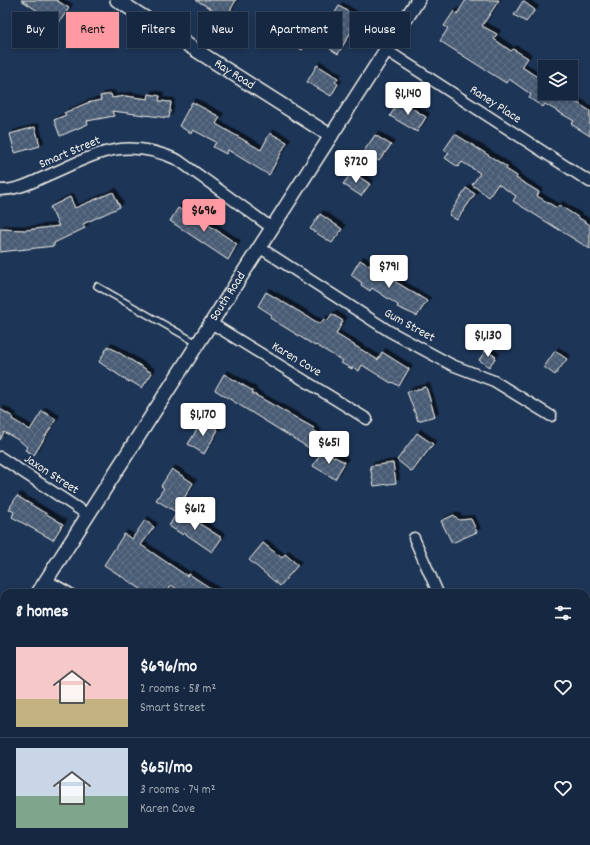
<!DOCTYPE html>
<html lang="en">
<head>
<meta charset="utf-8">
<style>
	body { margin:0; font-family:Dekko,sans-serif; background:#23344c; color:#f1f3f6; height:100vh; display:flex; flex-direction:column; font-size:15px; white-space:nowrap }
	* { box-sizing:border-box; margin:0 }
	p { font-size:13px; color:#9ea6b1 }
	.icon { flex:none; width:22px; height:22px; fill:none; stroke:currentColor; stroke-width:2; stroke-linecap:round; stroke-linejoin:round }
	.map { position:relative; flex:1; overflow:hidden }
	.side { position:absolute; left:0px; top:589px; width:590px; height:256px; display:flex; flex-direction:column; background:#162841; border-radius:12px 12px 0 0; box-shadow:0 2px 6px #0003,0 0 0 1px #35445a }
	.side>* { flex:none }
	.banner { position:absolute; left:12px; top:12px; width:566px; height:36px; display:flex; gap:8px }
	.tools { position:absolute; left:538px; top:60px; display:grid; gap:8px }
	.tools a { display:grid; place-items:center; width:40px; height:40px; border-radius:0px; background:#162841; box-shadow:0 2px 6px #0003,0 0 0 1px #35445a; font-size:20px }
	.price { position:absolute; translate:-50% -34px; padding:0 9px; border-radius:4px; background:#fff; color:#222; font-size:13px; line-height:26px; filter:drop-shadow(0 1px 2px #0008) }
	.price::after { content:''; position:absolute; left:50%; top:24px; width:12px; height:9px; margin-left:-6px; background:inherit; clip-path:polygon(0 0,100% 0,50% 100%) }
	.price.current { background:#ff9aa2; color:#111 }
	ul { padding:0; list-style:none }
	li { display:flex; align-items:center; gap:12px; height:100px; padding:0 16px }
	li+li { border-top:1px solid #35445a }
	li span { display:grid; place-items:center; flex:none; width:112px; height:80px; border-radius:0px; color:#555 }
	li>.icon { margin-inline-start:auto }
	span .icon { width:48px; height:48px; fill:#fffc; stroke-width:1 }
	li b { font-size:17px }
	h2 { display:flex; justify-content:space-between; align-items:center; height:48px; padding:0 16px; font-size:17px }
	.tag { padding:0 14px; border-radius:0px; background:#162841; box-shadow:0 2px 6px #0003,0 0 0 1px #35445a; font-size:14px; line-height:36px }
	.tag.current { background:#ff9aa2; color:#111 }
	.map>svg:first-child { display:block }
</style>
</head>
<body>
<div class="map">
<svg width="590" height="845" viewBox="0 0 590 845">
	<defs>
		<pattern id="building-cross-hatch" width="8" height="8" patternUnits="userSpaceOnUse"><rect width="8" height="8" fill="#485b74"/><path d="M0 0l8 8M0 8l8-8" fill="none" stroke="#637388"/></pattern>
		<filter id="shadow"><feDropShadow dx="3.5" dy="-3.5" stdDeviation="0" flood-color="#0009"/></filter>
	</defs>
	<rect width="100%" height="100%" fill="#1d3557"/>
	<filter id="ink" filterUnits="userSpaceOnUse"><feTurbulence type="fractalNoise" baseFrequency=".025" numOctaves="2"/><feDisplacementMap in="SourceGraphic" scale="8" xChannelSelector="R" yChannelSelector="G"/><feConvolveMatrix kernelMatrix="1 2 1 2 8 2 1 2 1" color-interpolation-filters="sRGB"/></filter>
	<g filter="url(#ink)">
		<g fill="url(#building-cross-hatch)" stroke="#f4f1e8" filter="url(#shadow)">
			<polygon points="21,0 56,0 69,8 58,24"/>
			<polygon points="196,0 236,0 226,18"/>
			<polygon points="466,0 499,0 482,26 497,34 494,39 511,51 513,49 528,58 522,67 545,82 545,93 562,93 590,111 590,136 571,124 574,121 545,104 543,107 529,98 531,95 529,93 509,79 506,83 440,41 448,28 444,26 454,11 457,14"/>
			<polygon points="523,1 535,10 526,22 514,15"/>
			<polygon points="339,6 357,17 350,29 352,30 338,54 318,41"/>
			<polygon points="298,27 311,35 302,50 288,41"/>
			<polygon points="317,65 338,78 335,82 338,84 331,96 307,82"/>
			<polygon points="111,94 112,98 125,96 148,99 149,94 160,96 159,101 171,102 169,118 112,111 114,116 87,121 88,124 60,136 54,120 66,115 64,113 87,103 101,100 100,96"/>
			<polygon points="399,100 426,117 417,132 390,116"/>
			<polygon points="192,102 220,117 216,124 261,150 270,133 287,142 269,175 228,150 226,154 213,147 216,142 193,130 191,133 179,126"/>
			<polygon points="35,127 40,146 15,153 10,134"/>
			<polygon points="455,134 507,167 506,169 517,176 516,178 539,192 537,196 557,208 559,205 590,225 590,249 513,201 516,196 498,184 489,197 472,185 480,173 462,162 458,167 445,158 449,153 444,150"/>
			<polygon points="375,135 391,145 379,161 364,151"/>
			<polygon points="352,172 370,184 361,196 343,184"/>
			<polygon points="466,188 475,194 457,220 449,215"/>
			<polygon points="113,192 120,207 83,224 85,228 54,243 54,246 0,252 0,229 26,230 59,226 50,207 70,197 75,208"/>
			<polygon points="178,208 187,213 188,211 237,244 228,260 170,221"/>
			<polygon points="320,214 342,229 332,243 310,229"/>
			<polygon points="360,260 427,301 417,316 397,307 398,305 372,288 370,291 361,285 362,283 351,275"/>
			<polygon points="266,292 320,324 324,319 327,321 332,314 343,321 336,334 378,360 382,352 409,369 399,386 392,382 391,383 362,365 359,371 353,367 352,369 341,363 343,361 316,345 315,346 270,318 272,315 258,306"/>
			<polygon points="108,346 152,373 142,388 130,381 129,382 99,362"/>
			<polygon points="486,350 496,357 489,367 479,360"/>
			<polygon points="555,351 567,359 555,375 544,367"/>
			<polygon points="224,374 253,391 252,393 314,428 313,430 318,433 309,448 215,390"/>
			<polygon points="426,387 435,416 418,421 407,392"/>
			<polygon points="0,409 13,417 12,419 30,430 42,411 56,419 34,455 25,450 27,447 20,441 4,432 0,440"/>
			<polygon points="203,420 218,430 204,454 188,444"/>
			<polygon points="417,433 433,444 412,472 397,460"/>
			<polygon points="322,451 345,462 335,479 313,466"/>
			<polygon points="393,463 396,483 374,486 370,466"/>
			<polygon points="172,469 193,483 176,512 156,500 164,488 161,486"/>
			<polygon points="17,496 63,524 53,540 12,517 14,512 9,509"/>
			<polygon points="178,510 222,538 212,552 184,533 183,535 169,526"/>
			<polygon points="454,515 459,520 471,519 477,532 452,543 441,521"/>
			<polygon points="145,520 154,527 141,545 187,576 189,574 218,593 183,593 171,585 167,593 147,593 104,565 124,534 132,539"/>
			<polygon points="263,543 282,558 285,554 298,565 280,586 249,560"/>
		</g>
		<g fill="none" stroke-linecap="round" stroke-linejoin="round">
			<defs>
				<g id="service">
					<polyline points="97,286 197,343"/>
					<polyline points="364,841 366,845"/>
				</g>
				<g id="minor">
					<polyline points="386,50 590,182"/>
					<path d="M 0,190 C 16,190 29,184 44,177 C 95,155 123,135 178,160 L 272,228"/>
					<polyline points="259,247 389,331 452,365 494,381 551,416"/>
					<polyline points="211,323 367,419"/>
					<polyline points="0,457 88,515"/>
					<polyline points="414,538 438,593"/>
					<polyline points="46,580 69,593"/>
					<polyline points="0,617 4,619"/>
					<polyline points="0,693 4,700"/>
					<polyline points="83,841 85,845"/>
					<polyline points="320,841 322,845"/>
					<polyline points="554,841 556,845"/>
				</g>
				<g id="tertiary">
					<path id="s1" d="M 117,0 L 331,136"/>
					<path id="s2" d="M 38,593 L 418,0"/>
					<polyline points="586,646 590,644"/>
					<polyline points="0,652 4,646"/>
					<polyline points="153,845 162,841"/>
				</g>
			</defs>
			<use href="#service" stroke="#f4f1e8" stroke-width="8"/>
			<use href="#minor" stroke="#f4f1e8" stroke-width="13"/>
			<use href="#tertiary" stroke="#f4f1e8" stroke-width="16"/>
			<use href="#service" stroke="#1d3557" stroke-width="5"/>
			<use href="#minor" stroke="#1d3557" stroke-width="10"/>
			<use href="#tertiary" stroke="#1d3557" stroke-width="13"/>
		</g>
	</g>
	<g text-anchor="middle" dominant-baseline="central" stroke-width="4" stroke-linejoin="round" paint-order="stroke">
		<g font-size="13" fill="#f4f1e8" stroke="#1d3557">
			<text stroke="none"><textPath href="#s1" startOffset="139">Ray Road</textPath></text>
			<text transform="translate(495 105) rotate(33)">Raney Place</text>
			<text transform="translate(70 153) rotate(-23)">Smart Street</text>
			<text stroke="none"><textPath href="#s2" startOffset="352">South Road</textPath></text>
			<text transform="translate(409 326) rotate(29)">Gum Street</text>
			<text transform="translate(296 360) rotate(31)">Karen Cove</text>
			<text transform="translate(51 475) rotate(33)">Jaxon Street</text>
		</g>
	</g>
</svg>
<div class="tools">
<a><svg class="icon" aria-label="layers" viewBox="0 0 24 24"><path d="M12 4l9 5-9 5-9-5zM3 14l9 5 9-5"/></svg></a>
</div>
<b class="price" style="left:408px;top:116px">$1,140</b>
<b class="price" style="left:356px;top:184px">$720</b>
<b class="price current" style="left:204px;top:233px">$696</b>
<b class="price" style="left:389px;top:289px">$791</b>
<b class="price" style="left:488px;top:358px">$1,130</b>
<b class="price" style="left:203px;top:437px">$1,170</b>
<b class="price" style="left:329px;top:465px">$651</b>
<b class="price" style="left:195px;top:531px">$612</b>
<div class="banner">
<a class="tag">Buy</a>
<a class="tag current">Rent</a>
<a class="tag">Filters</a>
<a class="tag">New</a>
<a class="tag">Apartment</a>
<a class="tag">House</a>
</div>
<section class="side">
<h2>8 homes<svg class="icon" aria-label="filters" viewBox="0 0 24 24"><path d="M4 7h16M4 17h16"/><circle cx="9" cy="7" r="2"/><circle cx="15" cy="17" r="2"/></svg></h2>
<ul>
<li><span style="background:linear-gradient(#f6c9c9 65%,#c2b280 0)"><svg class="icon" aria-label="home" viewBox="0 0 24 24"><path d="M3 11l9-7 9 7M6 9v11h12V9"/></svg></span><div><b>$696/mo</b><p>2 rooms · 58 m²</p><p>Smart Street</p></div><svg class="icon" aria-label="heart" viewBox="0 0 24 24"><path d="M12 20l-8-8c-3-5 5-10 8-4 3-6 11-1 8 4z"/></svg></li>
<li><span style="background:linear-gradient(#c9d6e8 60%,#7fa58c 0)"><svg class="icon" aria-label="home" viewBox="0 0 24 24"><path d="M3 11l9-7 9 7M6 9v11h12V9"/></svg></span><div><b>$651/mo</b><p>3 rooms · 74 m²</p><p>Karen Cove</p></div><svg class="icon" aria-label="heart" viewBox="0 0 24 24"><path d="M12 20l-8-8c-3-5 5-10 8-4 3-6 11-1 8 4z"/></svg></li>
</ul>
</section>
</div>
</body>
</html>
